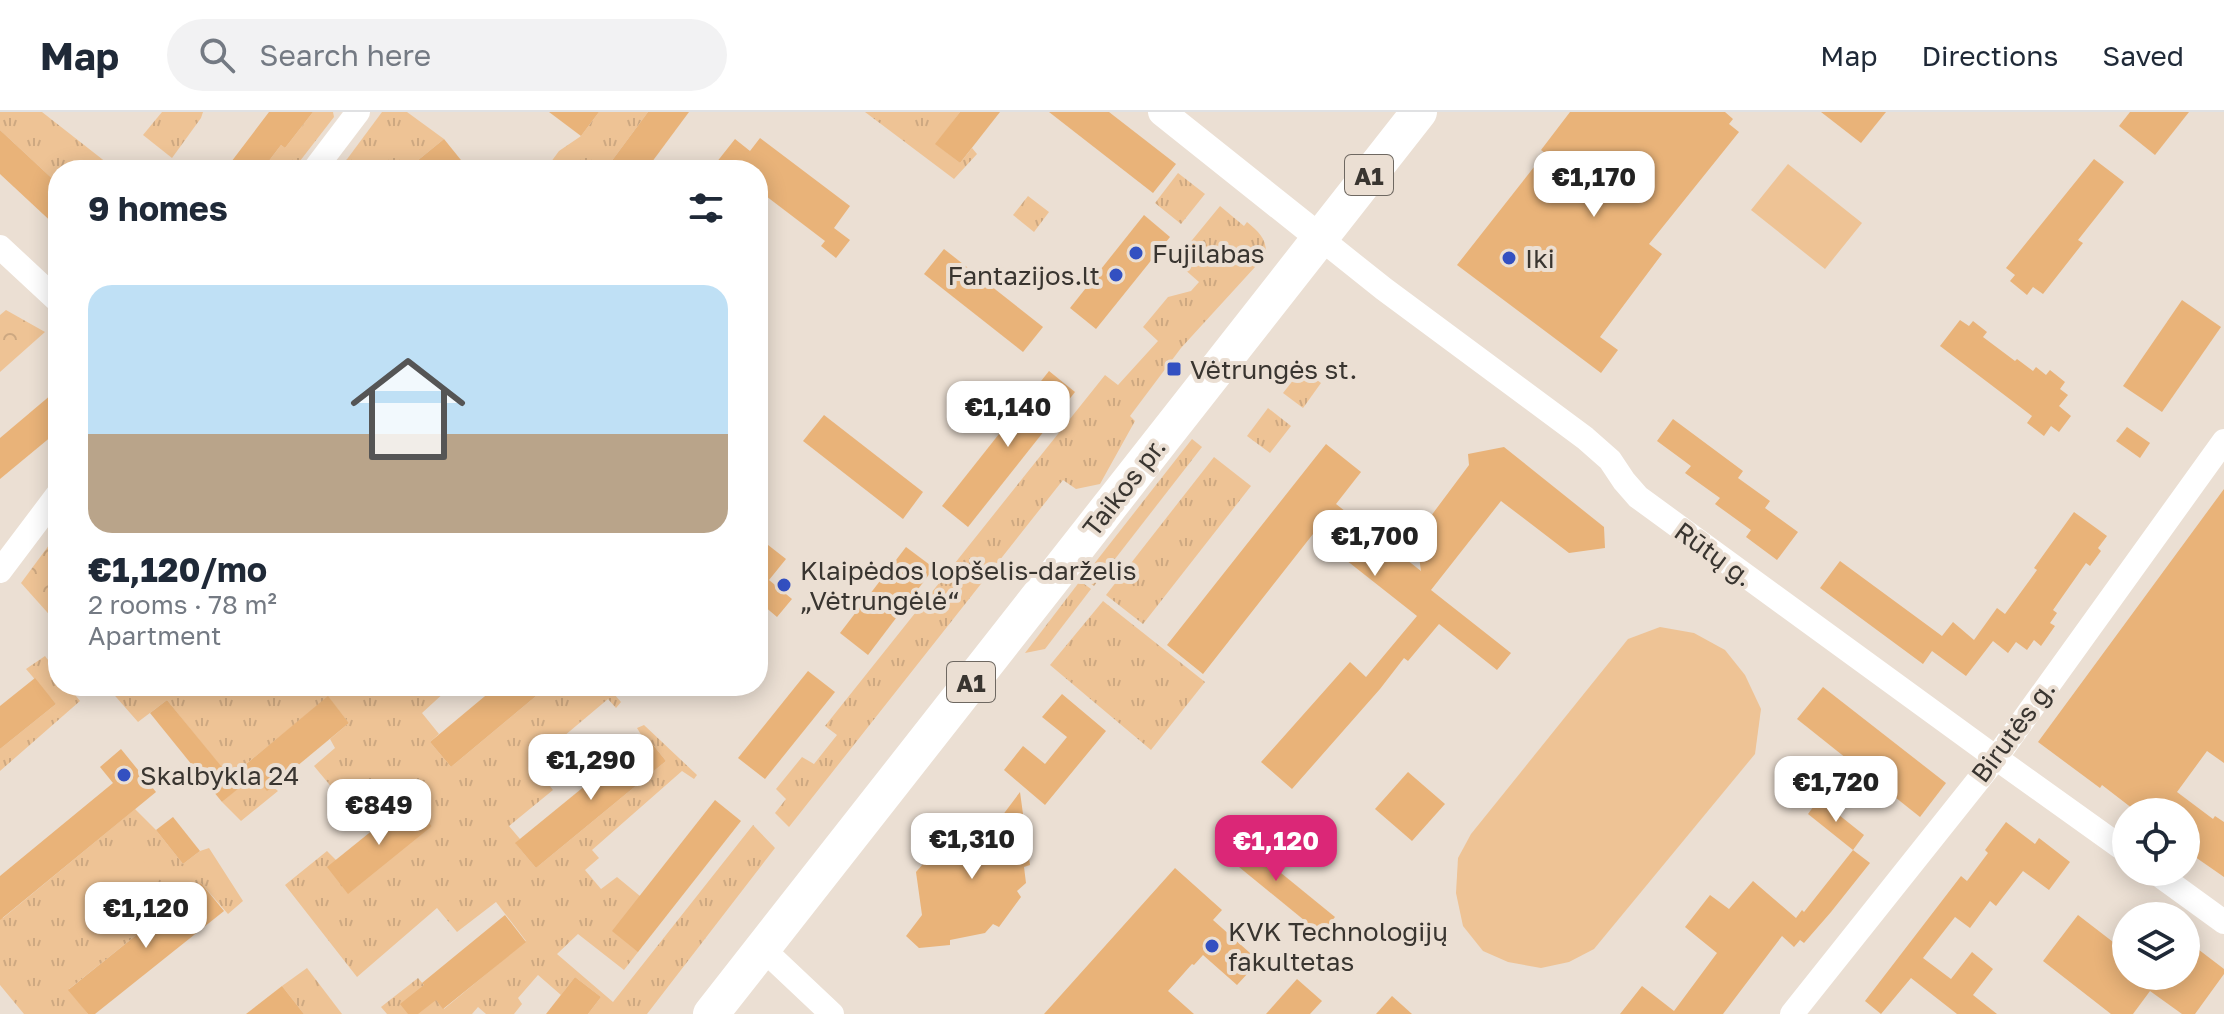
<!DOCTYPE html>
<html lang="en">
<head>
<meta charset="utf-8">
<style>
	body { margin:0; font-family:"Golos Text",sans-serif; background:#f2f2f3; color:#1f2937; height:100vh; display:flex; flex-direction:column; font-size:30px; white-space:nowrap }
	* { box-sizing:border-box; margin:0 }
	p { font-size:26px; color:#747a83 }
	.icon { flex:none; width:44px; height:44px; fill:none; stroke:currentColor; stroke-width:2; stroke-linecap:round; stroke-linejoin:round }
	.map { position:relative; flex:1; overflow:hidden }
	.side { position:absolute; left:48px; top:48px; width:720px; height:536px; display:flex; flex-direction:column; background:#fff; border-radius:32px; box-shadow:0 4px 20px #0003 }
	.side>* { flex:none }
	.fabs { position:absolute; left:2112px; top:686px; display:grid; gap:16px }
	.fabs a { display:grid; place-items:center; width:88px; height:88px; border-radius:50%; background:#fff; box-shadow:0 4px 20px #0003; font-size:40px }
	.price { position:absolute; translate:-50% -68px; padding:0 18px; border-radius:16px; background:#fff; color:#222; font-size:26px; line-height:52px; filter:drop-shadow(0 2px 4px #0008) }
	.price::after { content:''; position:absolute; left:50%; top:48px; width:24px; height:18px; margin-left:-12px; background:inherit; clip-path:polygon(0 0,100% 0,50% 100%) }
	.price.on { background:#db2777; color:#fff }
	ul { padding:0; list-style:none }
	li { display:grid; align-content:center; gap:16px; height:424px; padding:0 40px }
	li+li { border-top:2px solid #e0e1e3 }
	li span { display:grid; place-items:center; height:248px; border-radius:24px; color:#555 }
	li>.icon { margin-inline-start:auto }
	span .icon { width:144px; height:144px; fill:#fffc; stroke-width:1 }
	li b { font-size:34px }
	h2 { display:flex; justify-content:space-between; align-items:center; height:96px; padding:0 40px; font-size:34px }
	header { display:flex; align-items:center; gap:48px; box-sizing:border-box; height:112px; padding:0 40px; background:#fff; border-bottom:2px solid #e0e1e3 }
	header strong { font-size:38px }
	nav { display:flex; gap:44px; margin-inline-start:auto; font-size:28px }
	.search { width:560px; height:72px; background:#f2f2f3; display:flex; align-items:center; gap:20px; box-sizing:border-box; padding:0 28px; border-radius:44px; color:#747a83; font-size:30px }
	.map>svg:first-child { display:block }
</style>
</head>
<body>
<header>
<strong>Map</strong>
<div class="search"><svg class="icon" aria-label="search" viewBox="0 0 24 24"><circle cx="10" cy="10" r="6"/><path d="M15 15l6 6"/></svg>Search here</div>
<nav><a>Map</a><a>Directions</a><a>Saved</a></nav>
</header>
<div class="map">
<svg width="2224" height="902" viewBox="0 0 2224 902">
	<defs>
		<pattern id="grass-tufts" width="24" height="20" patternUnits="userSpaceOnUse" patternTransform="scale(2)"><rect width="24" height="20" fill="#eec395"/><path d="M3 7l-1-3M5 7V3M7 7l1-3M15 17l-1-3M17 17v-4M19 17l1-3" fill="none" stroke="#cda881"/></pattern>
		<pattern id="forest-crowns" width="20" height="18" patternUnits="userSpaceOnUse" patternTransform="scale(2)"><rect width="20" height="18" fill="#eec395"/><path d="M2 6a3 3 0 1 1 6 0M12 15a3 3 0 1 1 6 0" fill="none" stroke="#cda881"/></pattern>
	</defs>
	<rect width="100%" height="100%" fill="#ebdfd3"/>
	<g fill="url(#grass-tufts)">
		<polygon points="0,0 42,0 116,58 58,58 58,72 0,18"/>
		<polygon points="162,0 203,0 201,6 172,46 143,23"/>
		<polygon points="313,0 333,0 334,5 293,58 262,58 281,33 285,36"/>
		<polygon points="382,0 407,0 444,27 406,58 339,58"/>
		<polygon points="599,0 648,0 605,58 545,58 559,39 581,24"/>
		<polygon points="865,0 960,0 936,32 960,51 972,36 977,42 954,67"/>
		<polygon points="1178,61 1205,82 1181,112 1155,91"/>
		<polygon points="1028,84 1049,100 1034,120 1013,103"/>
		<path d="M 1220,94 L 1244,114 L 1247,110 C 1259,120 1267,127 1266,143 L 1181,236 L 1130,304 L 1135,309 L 1100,372 L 1076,377 L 1063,368 L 789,715 L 775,701 L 786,687 L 776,677 L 802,645 L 814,652 L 837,623 L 825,614 L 1105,263 L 1118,273 L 1158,229 L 1143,215 L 1168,185 L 1191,179 L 1199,170 L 1175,149 Z"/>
		<polygon points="1302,257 1321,271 1303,296 1283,281"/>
		<polygon points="1268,296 1291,314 1270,341 1247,324"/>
		<polygon points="1192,327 1202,335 1094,474 1083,466"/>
		<polygon points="1214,345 1251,374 1143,512 1106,483"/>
		<polygon points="1080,469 1091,477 1045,537 1025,541"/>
		<polygon points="1103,489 1205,570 1151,638 1050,553"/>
		<polygon points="45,544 58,561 58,574 68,574 80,589 0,659 0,637 56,592 26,557"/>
		<polygon points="112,574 179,574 182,577 186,574 442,574 446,579 422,601 439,622 430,630 451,655 548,574 607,574 621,590 616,596 608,587 532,651 553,678 509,714 520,727 516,732 536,756 666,649 646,624 643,626 637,616 644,613 697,663 694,667 682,659 592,738 599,746 585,758 601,777 617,765 640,784 638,840 624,858 578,822 557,842 613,890 753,713 775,736 647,902 588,902 601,885 575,865 561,883 538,863 518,886 522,892 514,902 486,902 478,895 472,902 387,902 381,895 418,866 444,897 526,829 496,790 457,820 437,796 357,865 285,773 327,739 336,748 432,714 400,676 358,707 314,654 335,636 330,627 349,611 328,585 246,652 278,679 241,709 222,690 238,676 167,588 138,610 109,577"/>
		<polygon points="135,697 156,718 183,752 200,739 209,736 243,789 228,802 201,771 69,877 88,902 24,902 0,873 0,803 3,806"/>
		<polygon points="307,856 342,902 304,902 282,874"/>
	</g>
	<g fill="url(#forest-crowns)">
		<polygon points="6,198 45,220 0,260 0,203"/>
		<polygon points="58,421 58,506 55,509 21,471"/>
	</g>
	<g fill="#eec395">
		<polygon points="1788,52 1862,111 1825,157 1751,98"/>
		<polygon points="1660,515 1694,521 1725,538 1745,563 1761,597 1755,642 1594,837 1569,850 1541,856 1508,850 1483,839 1463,814 1456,781 1458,746 1471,722 1628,527"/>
		<polygon points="133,736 159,769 89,827 62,794"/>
	</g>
	<g fill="#e9b379">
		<polygon points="269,0 313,0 285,36 281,33 262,58 225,58"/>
		<polygon points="549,0 599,0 581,24"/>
		<polygon points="648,0 689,0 646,58 605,58"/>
		<polygon points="960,0 1000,0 960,51 935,32"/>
		<polygon points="1049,0 1109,0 1176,52 1153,81"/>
		<polygon points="1570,0 1725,0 1733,7 1729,12 1739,20 1649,132 1662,142 1600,225 1618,238 1601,261 1457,153 1545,41 1541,38"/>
		<polygon points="1821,0 1886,0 1861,31"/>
		<polygon points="2130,0 2189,0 2155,43 2119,14"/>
		<polygon points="0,18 58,72 58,116 0,62"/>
		<polygon points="760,26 850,94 834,116 850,128 836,146 821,134 825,129 758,78 758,58 725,58 716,51 735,27 750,39"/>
		<polygon points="444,27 469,58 406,58"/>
		<polygon points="2094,47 2124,70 2078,128 2083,131 2043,182 2033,175 2027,183 2010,169 2015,163 2006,156"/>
		<polygon points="1144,103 1170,125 1096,217 1070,196"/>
		<polygon points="944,137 1043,215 1023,240 924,162"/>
		<polygon points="2182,188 2221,215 2162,300 2123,274"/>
		<polygon points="1960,208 1969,214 1973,209 1987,220 1983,225 2015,249 2017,247 2033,259 2036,255 2046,263 2050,258 2065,270 2060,277 2068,283 2059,294 2071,304 2059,320 2051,314 2044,324 2027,311 2032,304 1940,234"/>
		<polygon points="1049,259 1075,280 968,415 942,394"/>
		<polygon points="58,277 58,319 0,367 0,326"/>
		<polygon points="824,303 923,380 903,407 803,329"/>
		<polygon points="1673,307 1743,359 1738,366 1770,389 1765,396 1798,420 1777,448 1746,425 1751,418 1715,392 1720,386 1685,361 1691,354 1657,329"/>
		<polygon points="2127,315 2150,331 2140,346 2116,329"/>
		<polygon points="1326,332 1361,360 1336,392 1421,459 1416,424 1469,353 1468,342 1504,335 1604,415 1605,436 1569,441 1501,389 1431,478 1511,541 1497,558 1439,512 1408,549 1404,546 1380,577 1292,677 1261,650 1350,550 1366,565 1417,504 1313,422 1203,562 1167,533"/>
		<polygon points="2224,377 2224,651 2207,639 2177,680 2213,707 2215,704 2224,710 2224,765 2188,740 2195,731 2186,724 2186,700 2153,700 2145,694 2140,700 2137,700 2102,673 2100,676 2038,630"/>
		<polygon points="2074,400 2107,424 2098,436 2101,439 2090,454 2086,451 2053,498 2057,501 2050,511 2055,514 2041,534 2034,528 2027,538 2016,530 2008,541 1993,529 1966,564 1932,539 1923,552 1820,476 1840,449 1942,524 1953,510 1974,528 1997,496 2005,502 2037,458 2034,456"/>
		<polygon points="758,425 786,447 769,468 792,487 777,505 758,489"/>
		<polygon points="906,435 934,456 868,543 840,521"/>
		<polygon points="808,559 835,580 765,667 738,646"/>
		<polygon points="35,566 56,592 0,637 0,594"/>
		<polygon points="497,574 548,574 451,655 430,630"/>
		<polygon points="1823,575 1946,671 1920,705 1797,607"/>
		<polygon points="1062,582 1106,619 1045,693 1004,658 1023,634 1045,652 1067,625 1042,605"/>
		<polygon points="328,584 349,611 267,679 245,653"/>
		<polygon points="167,588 239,676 222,690 150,601"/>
		<polygon points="646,624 666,649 536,756 515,731"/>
		<polygon points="121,637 156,680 0,808 0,764 113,671 100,655"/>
		<polygon points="1408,660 1445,692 1412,729 1375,697"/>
		<polygon points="1020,680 1030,753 1024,755 1026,771 1017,779 1021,785 999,815 993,812 985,821 950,828 950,833 919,836 906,824 922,803 916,760 947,724 993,716"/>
		<polygon points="1819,687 1864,723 1853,738 1808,702"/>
		<polygon points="410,688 432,714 348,782 327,755"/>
		<polygon points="715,688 741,709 638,840 612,819"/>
		<polygon points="173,705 200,739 183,752 156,718"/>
		<polygon points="2006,710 2035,732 2039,726 2070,750 2049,778 2023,759 1996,794 1990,789 1970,816 1955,805 1923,846 1951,867 1972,840 1993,857 1973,883 1997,902 1957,902 1911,866 1881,902 1865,889 1961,764 1967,769 1988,741 1985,738"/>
		<polygon points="1231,720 1335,805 1321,822 1217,737"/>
		<polygon points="1853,738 1870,751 1831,800 1804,831 1800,828 1794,835 1782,824 1723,902 1620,902 1642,874 1674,899 1717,841 1685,815 1710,783 1729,797 1753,769 1796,806 1802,798 1804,800"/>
		<polygon points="1175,756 1222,798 1213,808 1259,849 1237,873 1203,843 1194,853 1192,852 1168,879 1194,902 1044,902"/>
		<polygon points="201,771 224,799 95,902 88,902 68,878"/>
		<polygon points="505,803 526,830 443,897 436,888 418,902 408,902 400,892 424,873 422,871"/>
		<polygon points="2078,803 2126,840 2126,864 2186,864 2186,828 2224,857 2224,862 2195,902 2182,902 2150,879 2133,902 2111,902 2043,849"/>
		<polygon points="575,865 601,885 588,902 546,902"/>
		<polygon points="1297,867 1322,889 1310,902 1266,902"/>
		<polygon points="282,874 304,902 246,902"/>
		<polygon points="1392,884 1412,902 1376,902"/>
	</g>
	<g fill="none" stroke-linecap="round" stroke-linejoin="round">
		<g stroke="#fff" stroke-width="24">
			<polyline points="314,58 358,0"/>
			<polyline points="1320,126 1384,177 1585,326 1610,348 1624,369 1638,385 1996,646 2126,739"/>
			<polyline points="0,135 58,189"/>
			<polyline points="0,459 58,382"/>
			<polyline points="2155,760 2224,810"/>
			<polyline points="762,836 832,902"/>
			<polyline points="1792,902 1996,646 2224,329"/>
		</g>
		<polyline stroke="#fff" stroke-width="28" points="1162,0 1320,126"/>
		<polyline stroke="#fff" stroke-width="36" points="711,902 1419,0"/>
	</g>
	<g fill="#3350c1" stroke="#ebdfd3" stroke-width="3">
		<circle cx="1136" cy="141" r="8"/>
		<circle cx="1509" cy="146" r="8"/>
		<circle cx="1116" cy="163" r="8"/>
		<rect x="1166" y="249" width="16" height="16" rx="4"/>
		<circle cx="784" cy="473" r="8"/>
		<circle cx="124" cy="663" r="8"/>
		<circle cx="1212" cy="834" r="8"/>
	</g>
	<g text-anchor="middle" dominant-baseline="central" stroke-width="8" stroke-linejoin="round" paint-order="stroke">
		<g fill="#ebdfd3" stroke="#6e6861" stroke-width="2">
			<rect x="1345" y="43" width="48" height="40" rx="6"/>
			<rect x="947" y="550" width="48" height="40" rx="6"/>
		</g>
		<g font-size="24" font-weight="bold" fill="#393530">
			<text x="1369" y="63">A1</text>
			<text x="971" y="570">A1</text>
		</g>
		<g font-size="26" fill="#393530" stroke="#ebdfd3" text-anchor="start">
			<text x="1152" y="141">Fujilabas</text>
			<text x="1525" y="146">Iki</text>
			<text x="1100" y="163" text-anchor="end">Fantazijos.lt</text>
			<text x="1190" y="257">Vėtrungės st.</text>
			<text x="800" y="458">Klaipėdos lopšelis-darželis<tspan x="800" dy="30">„Vėtrungėlė“</tspan></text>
			<text x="140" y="663">Skalbykla 24</text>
			<text x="1228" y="819">KVK Technologijų<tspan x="1228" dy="30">fakultetas</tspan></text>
		</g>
		<g font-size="26" fill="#393530" stroke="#ebdfd3">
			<text transform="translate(1124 375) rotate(-52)">Taikos pr.</text>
			<text transform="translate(1714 442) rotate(36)">Rūtų g.</text>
			<text transform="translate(2013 619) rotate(-53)">Birutės g.</text>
		</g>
	</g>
</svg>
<div class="fabs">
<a><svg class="icon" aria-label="locate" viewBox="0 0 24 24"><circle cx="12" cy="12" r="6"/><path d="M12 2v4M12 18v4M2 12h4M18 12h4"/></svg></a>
<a><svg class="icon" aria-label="layers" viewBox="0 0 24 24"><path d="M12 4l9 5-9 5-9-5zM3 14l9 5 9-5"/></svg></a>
</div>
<b class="price" style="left:1594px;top:107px">€1,170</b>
<b class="price" style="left:1008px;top:337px">€1,140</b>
<b class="price" style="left:1375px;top:466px">€1,700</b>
<b class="price" style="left:591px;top:690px">€1,290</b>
<b class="price" style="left:1836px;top:712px">€1,720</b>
<b class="price" style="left:379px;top:735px">€849</b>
<b class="price" style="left:972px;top:769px">€1,310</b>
<b class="price on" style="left:1276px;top:771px">€1,120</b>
<b class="price" style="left:146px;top:838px">€1,120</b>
<section class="side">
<h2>9 homes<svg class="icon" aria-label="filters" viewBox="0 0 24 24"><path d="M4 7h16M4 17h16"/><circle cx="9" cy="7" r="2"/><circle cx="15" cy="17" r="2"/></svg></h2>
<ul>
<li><span style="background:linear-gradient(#bfe0f5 60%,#b9a48a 0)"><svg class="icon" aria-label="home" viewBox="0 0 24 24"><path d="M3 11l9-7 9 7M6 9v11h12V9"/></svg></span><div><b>€1,120/mo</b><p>2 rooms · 78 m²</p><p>Apartment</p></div></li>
</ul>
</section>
</div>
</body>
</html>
